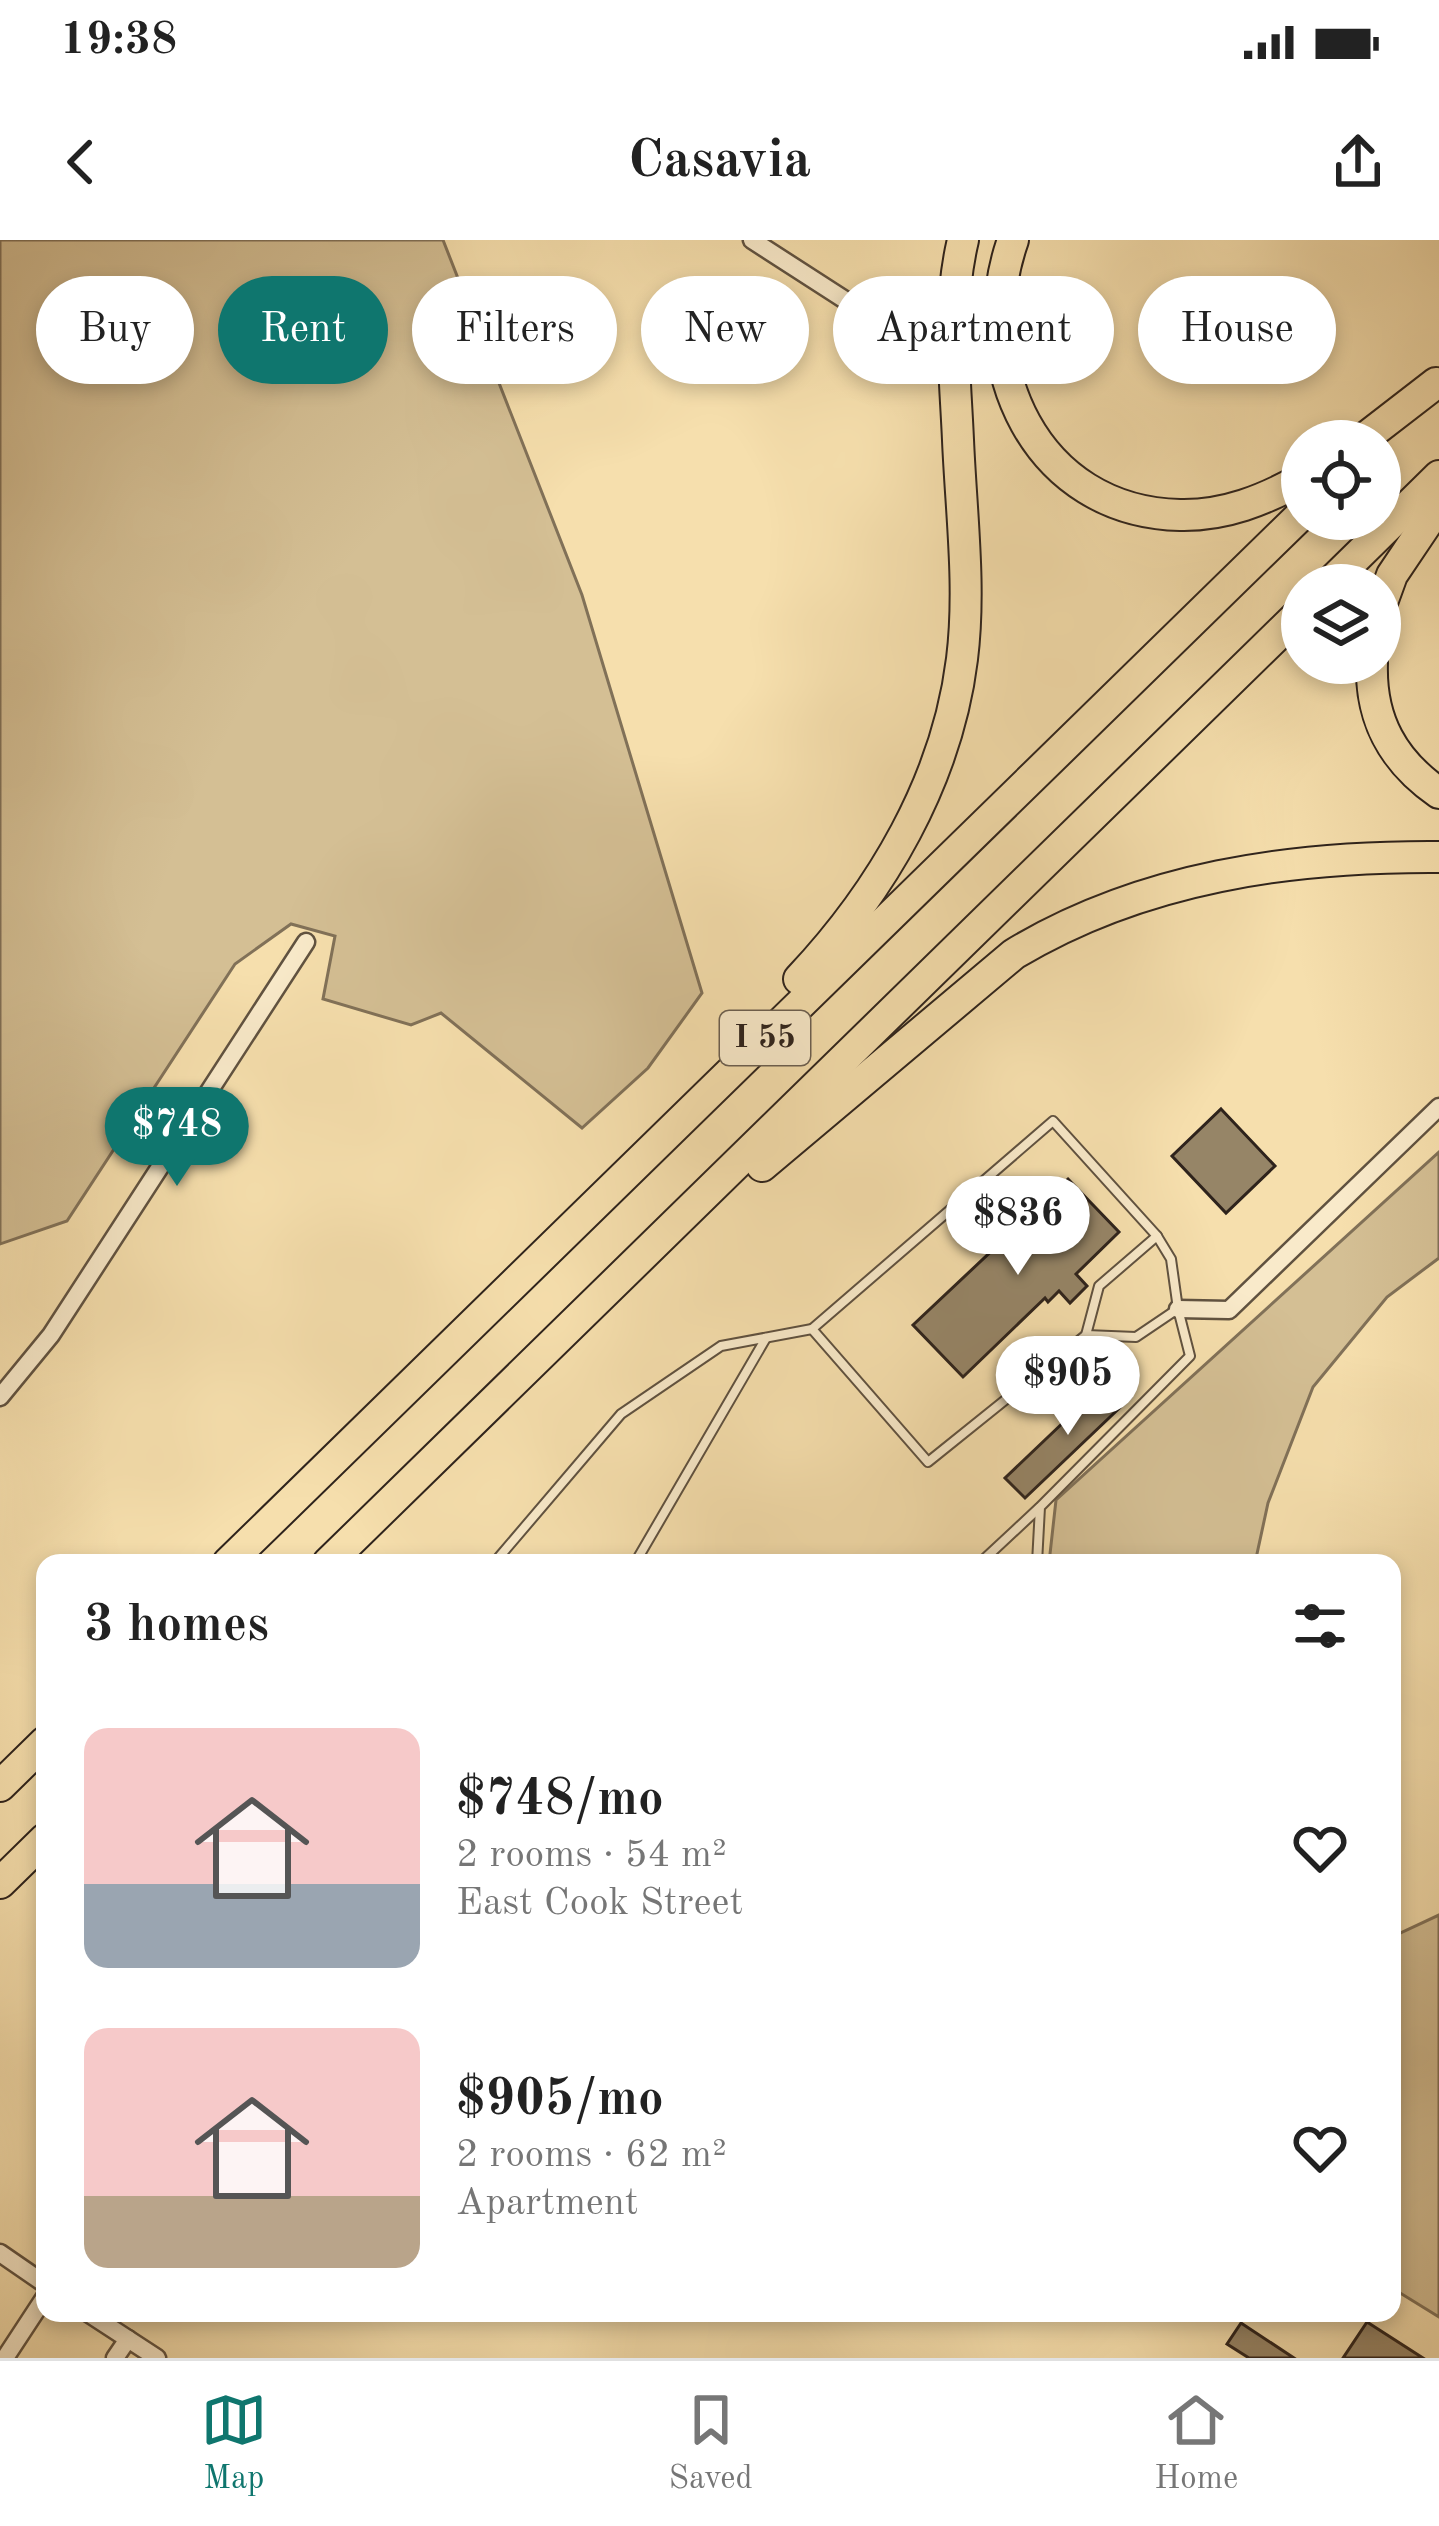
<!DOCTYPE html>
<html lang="en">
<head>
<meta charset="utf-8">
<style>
	body { margin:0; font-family:"Old Standard TT",serif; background:#f2f2f2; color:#222; height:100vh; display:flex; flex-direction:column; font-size:45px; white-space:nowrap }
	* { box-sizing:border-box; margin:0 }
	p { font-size:39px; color:#767676 }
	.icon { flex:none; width:66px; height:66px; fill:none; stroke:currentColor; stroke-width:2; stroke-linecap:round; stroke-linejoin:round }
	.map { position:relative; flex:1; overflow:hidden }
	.drawer { position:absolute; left:36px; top:1314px; width:1365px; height:768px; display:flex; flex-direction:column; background:#fff; border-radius:24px; box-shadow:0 6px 18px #0003 }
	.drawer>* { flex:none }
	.top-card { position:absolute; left:36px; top:36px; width:1368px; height:108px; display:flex; gap:24px }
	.buttons { position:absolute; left:1281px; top:180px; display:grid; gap:24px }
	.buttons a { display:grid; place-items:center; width:120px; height:120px; border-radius:50%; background:#fff; box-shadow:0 6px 18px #0003; font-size:60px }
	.price { position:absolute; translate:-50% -102px; padding:0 27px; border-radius:42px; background:#fff; color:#222; font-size:39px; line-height:78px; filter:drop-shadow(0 3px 6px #0008) }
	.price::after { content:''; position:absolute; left:50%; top:72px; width:36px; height:27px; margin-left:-18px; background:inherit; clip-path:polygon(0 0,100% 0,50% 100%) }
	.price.current { background:#0f766e; color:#fff }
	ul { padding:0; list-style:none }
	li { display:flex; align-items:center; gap:36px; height:300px; padding:0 48px }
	li span { display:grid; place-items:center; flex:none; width:336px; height:240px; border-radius:24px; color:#555 }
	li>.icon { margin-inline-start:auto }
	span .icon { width:144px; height:144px; fill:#fffc; stroke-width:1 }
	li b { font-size:51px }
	h2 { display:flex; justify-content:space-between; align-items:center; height:144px; padding:0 48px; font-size:51px }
	.tag { padding:0 42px; border-radius:54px; background:#fff; box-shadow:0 6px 18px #0003; font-size:42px; line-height:108px }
	.tag.current { background:#0f766e; color:#fff }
	.status { display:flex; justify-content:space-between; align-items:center; height:84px; padding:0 60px; background:#fff; direction:ltr }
	.status svg { height:33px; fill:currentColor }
	header { display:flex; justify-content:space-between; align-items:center; height:156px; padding:0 48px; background:#fff; font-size:54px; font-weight:600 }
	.menu { display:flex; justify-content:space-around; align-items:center; height:168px; border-top:3px solid #e0e0e0; background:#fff; font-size:33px; color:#767676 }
	.menu a { display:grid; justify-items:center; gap:6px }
	.menu .current { color:#0f766e }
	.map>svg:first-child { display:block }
</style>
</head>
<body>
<div class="status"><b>19:38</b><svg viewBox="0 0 49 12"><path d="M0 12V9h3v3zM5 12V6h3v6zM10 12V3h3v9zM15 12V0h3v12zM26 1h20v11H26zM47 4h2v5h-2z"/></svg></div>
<header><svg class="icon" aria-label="back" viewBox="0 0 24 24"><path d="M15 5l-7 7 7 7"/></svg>Casavia<svg class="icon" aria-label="share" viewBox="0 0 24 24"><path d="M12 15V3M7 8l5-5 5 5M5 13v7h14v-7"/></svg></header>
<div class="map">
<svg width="1439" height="2118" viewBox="0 0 1439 2118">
	<rect width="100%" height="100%" fill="#f6dfad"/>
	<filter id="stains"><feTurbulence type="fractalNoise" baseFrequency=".00167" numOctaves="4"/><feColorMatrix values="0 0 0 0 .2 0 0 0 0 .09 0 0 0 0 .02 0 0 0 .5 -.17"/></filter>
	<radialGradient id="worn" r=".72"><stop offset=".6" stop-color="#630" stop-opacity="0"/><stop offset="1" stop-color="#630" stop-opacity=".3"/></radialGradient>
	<g fill="#d4bf94" stroke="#817158" stroke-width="3">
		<polygon points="0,0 443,0 582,355 702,753 648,828 582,888 441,773 411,785 323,759 335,696 291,684 235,724 67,981 0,1004"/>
		<polygon points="1439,912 1439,1018 1387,1057 1313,1147 1268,1263 1255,1323 1049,1323 1056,1260"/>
		<polygon points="1439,1675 1439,2077 1392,2048 1392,1697"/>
	</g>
	<g fill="#968567" stroke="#2e231c" stroke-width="3">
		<polygon points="1221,869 1275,926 1226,973 1172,916"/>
		<polygon points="1068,939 1119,992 1076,1034 1087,1046 1070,1063 1059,1051 1048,1062 1045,1058 963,1137 913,1085"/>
		<polygon points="1111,1137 1131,1157 1025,1258 1005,1238"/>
		<polygon points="1367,2082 1423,2118 1343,2118"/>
		<polygon points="1241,2083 1294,2118 1249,2118 1227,2104"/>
	</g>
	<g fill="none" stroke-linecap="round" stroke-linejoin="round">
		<defs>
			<g id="lane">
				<polyline points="1086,1095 1099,1046 1157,996"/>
				<polyline points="494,1323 621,1174 721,1106 812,1089"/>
				<polyline points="635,1323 766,1098"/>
				<polyline points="980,1323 1039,1268"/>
				<polyline points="1037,1323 1040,1267 1190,1116 1178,1069 1171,1019 1157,996 1053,881 812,1089 928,1222 1086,1095 1136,1097 1176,1070"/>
			</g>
			<g id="street">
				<polyline points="752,0 890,89"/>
				<polyline points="1178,1069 1229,1070 1439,867"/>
				<polyline points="0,1157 51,1095 306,702"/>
				<polyline points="0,2013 45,2044"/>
				<polyline points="88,2073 157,2118"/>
				<polyline points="5,2118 45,2057"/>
				<polyline points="115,2118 128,2099"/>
			</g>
			<g id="highway">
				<path d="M 1013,0 C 969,125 1035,272 1180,275 C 1225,276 1264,260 1302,239"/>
				<polyline points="1361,201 1436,143"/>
				<polyline points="1328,345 1439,236"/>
				<polyline points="1380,368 1392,335 1439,265"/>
				<path d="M 1372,423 C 1370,480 1393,521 1439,553"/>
				<path d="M 799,739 C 881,652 947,541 962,419 C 971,348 961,271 958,200 C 955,132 947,67 963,0"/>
				<path d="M 762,926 L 1014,714 C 1142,637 1291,616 1439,617"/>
				<polyline points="228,1323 1302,274"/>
				<polyline points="328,1323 1302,371"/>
				<polyline points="0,1546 45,1502"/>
				<polyline points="0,1643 45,1599"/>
			</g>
		</defs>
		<use href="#lane" stroke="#605240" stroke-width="12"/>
		<use href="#street" stroke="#605240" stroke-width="21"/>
		<use href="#highway" stroke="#2e231c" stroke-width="34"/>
		<use href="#lane" stroke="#f9eaca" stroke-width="8"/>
		<use href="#street" stroke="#f9eaca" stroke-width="16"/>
		<use href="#highway" stroke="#f6dfad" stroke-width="30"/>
	</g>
	<g text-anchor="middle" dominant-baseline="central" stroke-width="12" stroke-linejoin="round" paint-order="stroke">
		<rect fill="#f9eaca" stroke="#6b5f50" stroke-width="3" x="720" y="771" width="90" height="54" rx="9"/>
		<g font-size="33" font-weight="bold" fill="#2e231c">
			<text x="765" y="798">I 55</text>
		</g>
	</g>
	<rect width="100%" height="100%" filter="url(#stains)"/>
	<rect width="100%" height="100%" fill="url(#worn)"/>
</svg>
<div class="buttons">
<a><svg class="icon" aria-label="locate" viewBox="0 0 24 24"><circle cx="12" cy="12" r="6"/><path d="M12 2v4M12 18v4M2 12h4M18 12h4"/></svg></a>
<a><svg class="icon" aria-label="layers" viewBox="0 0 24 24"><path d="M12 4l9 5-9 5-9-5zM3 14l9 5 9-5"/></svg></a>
</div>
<b class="price current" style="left:177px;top:949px">$748</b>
<b class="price" style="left:1018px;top:1038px">$836</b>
<b class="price" style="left:1068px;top:1198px">$905</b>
<div class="top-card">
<a class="tag">Buy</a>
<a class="tag current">Rent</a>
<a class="tag">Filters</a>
<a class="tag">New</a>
<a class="tag">Apartment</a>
<a class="tag">House</a>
</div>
<section class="drawer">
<h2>3 homes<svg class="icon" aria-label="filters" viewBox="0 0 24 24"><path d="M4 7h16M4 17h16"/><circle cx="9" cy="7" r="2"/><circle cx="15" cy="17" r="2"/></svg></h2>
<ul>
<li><span style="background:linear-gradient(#f6c9c9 65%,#9aa5b1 0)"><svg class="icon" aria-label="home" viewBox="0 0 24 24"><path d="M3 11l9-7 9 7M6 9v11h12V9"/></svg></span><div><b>$748/mo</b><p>2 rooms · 54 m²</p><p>East Cook Street</p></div><svg class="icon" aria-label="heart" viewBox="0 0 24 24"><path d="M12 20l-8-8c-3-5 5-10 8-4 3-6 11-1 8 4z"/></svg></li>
<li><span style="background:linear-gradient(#f6c9c9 70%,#b9a48a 0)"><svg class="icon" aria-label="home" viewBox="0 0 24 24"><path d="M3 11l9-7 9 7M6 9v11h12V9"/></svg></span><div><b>$905/mo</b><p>2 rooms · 62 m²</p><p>Apartment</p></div><svg class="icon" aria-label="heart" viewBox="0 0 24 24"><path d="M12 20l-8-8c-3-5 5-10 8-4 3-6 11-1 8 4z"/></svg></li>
</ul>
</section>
</div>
<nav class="menu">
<a class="current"><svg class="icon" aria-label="map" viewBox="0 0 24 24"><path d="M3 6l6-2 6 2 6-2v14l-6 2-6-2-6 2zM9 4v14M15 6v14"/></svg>Map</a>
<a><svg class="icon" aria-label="saved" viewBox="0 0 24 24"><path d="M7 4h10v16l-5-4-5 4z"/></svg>Saved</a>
<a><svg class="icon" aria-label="home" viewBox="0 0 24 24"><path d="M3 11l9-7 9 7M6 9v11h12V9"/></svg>Home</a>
</nav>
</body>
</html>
